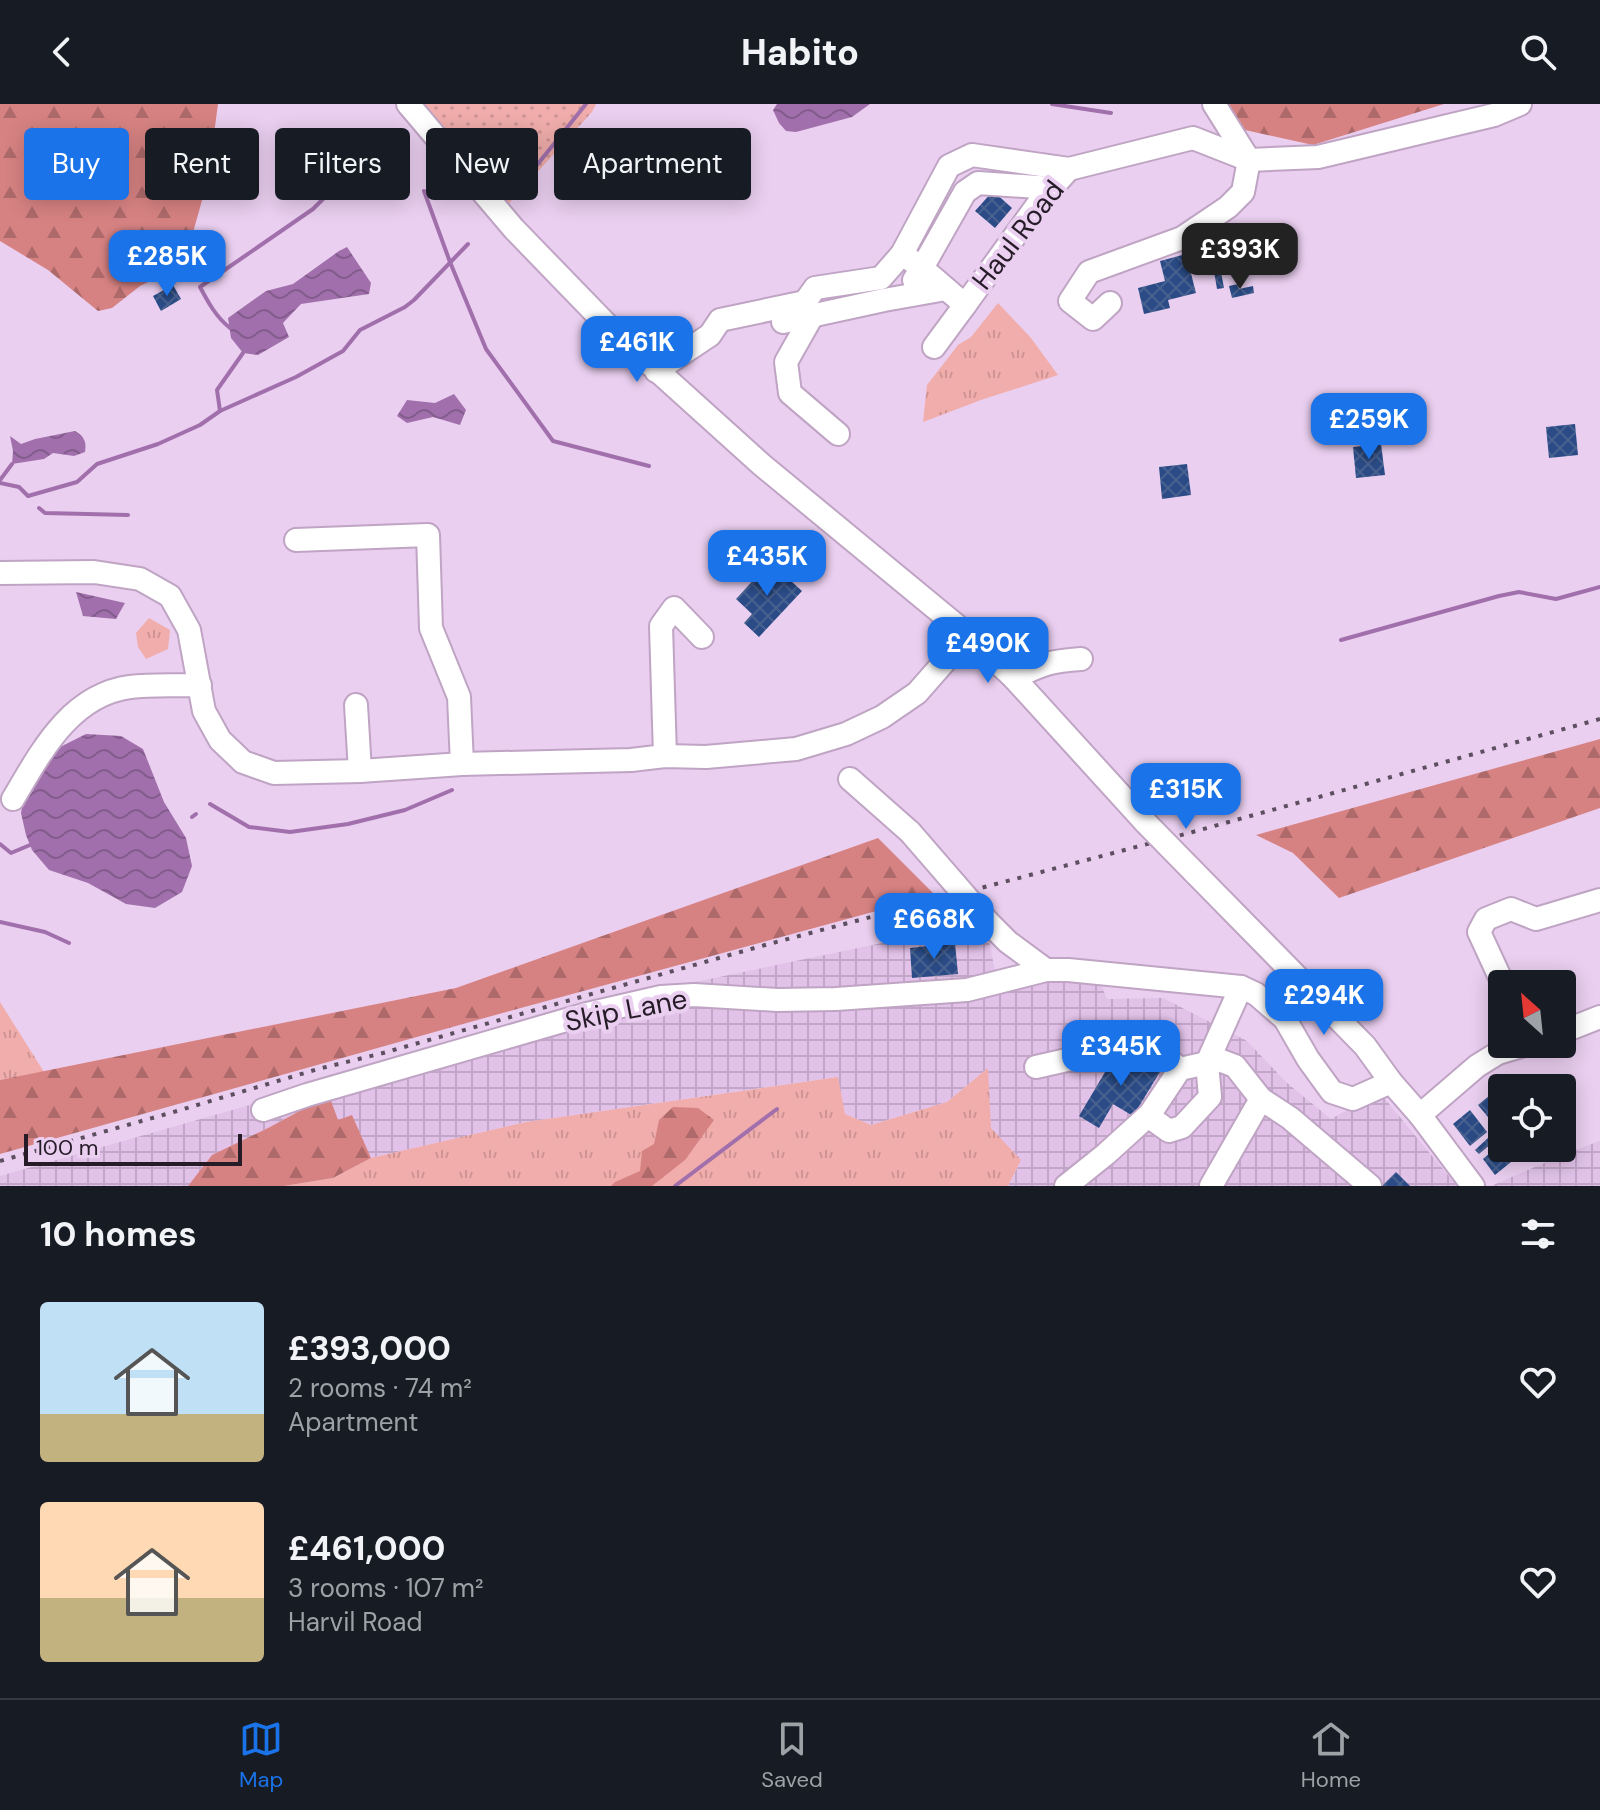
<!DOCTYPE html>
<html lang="en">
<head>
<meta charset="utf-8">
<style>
	body { margin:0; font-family:"DM Sans",sans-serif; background:#20242c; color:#f1f3f6; height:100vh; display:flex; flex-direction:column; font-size:30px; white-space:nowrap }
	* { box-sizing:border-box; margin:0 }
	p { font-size:26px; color:#9ea1a6 }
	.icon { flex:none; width:44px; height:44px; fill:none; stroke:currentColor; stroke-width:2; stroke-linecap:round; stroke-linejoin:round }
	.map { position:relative; height:1082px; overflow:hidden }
	.details { display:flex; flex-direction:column; background:#171b24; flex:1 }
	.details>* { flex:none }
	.banner { position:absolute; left:24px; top:24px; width:800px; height:72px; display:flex; gap:16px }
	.needle { width:52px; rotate:333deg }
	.fabs { position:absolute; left:1488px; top:866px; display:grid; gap:16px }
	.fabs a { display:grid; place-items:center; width:88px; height:88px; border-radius:8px; background:#171b24; box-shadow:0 4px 20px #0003; font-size:40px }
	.scale { position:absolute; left:24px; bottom:20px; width:218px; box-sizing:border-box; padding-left:8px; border:4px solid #261c28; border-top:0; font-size:22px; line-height:28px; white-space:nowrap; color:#261c28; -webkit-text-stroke:6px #eacff0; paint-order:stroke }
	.price { position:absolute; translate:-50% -68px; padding:0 18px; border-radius:16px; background:#1a73e8; color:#fff; font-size:26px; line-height:52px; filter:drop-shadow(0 2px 4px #0008) }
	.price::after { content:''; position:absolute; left:50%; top:48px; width:24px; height:18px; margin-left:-12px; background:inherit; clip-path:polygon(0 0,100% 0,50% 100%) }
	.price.current { background:#222; color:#fff }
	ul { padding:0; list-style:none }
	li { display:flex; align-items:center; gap:24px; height:200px; padding:0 40px }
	li span { display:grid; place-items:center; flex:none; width:224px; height:160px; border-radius:8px; color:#555 }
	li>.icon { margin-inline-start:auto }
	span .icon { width:96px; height:96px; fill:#fffc; stroke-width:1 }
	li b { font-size:34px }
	h2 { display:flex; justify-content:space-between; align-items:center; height:96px; padding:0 40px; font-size:34px }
	.chip { padding:0 28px; border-radius:8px; background:#171b24; box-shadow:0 4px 20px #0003; font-size:28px; line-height:72px }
	.chip.current { background:#1a73e8; color:#fff }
	header { display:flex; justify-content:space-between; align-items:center; height:104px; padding:0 40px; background:#171b24; font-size:36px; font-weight:800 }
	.tabs { display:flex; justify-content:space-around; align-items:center; height:112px; border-top:2px solid #363941; background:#171b24; font-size:22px; color:#9ea1a6 }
	.tabs a { display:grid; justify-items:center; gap:4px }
	.tabs .current { color:#1a73e8 }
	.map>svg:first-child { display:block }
</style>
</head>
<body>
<header><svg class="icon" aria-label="back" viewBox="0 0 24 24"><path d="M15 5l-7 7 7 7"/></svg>Habito<svg class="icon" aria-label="search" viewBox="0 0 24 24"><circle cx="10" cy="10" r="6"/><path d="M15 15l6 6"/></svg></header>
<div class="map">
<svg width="1600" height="1082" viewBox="0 0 1600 1082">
	<defs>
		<pattern id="industrial-grid" width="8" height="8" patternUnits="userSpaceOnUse" patternTransform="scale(2)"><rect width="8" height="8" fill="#e2c2e9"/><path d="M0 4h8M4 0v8" fill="none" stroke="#c2a6c8"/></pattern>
		<pattern id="grass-tufts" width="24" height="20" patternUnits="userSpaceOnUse" patternTransform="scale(2)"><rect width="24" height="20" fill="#f0adab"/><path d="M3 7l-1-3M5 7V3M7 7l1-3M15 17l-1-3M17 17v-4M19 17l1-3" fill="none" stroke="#ce9493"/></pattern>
		<pattern id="forest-firs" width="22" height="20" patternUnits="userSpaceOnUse" patternTransform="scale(2)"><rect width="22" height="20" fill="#d78282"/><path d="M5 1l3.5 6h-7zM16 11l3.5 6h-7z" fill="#ae6a6a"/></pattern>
		<pattern id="park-dots" width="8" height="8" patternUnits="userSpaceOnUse" patternTransform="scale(2)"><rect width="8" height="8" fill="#f0adab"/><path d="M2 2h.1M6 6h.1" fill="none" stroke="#ce9493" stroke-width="1.8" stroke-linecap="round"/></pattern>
		<pattern id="water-waves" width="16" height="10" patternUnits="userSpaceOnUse" patternTransform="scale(2)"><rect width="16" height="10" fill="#a170ac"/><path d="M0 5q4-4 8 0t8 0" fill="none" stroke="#835b8c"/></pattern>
		<pattern id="building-cross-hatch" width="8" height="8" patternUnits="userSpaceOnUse" patternTransform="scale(2)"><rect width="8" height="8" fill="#2a4b85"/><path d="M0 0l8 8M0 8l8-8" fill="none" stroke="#486190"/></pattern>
	</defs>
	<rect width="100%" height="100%" fill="#eacff0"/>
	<g fill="url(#industrial-grid)">
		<polygon points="987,826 999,887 1048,876 1070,875 1100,878 1107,895 1163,894 1247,937 1287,979 1331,1015 1380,989 1457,1082 1008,1082 1021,1056 991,1024 987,965 947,998 871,1021 845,1010 837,973 526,1018 371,1054 352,1012 338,1017 329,991 270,1023 212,1051 188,1082 0,1082 0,1072 647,888 911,833"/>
		<polygon points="1600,1037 1600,1082 1491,1082 1567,1049"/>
	</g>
	<g fill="url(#grass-tufts)">
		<polygon points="998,199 1031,234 1058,271 981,296 923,318 927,281 958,241 971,233"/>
		<polygon points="149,514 170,526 168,545 146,555 138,543 136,529"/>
		<polygon points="0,898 44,968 0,976"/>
		<polygon points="988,964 991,1024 1021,1056 1008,1082 284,1082 333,1074 371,1054 526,1018 838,973 845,1010 871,1021 947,998"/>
	</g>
	<g fill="url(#forest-firs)">
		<polygon points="0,0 218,0 208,75 192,132 181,162 140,182 112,204 98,207 48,166 0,137"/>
		<polygon points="1228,0 1444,0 1313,41 1245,26"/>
		<polygon points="1600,635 1600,704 1339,794 1293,749 1256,731"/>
		<polygon points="878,734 935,791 488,913 0,1050 0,976 456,884"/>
		<polygon points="329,991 338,1016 352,1011 371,1054 333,1074 284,1082 188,1082 212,1051 270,1023"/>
		<polygon points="673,1003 698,1004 714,1016 685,1056 652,1082 611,1082 615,1078 640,1067 642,1047 654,1040 659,1016"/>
	</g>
	<polygon fill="url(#park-dots)" points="420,0 596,0 592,8 493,117 479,89"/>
	<g fill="url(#water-waves)">
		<polygon points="777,0 870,0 852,13 796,28 786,27 779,19 773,6"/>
		<polygon points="347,143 371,179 369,190 301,200 283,219 289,233 258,251 243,249 231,234 228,214 266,187 293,180 339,147"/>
		<polygon points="454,290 466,306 460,321 433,313 407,319 397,312 407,296 435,299"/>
		<path d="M 75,327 C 84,332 87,338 85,348 L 74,352 L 53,349 L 44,355 L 12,360 L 13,347 L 10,332 L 21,340 L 35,335 Z"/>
		<polygon points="76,488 125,499 116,515 83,512"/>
		<polygon points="86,630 121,632 143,645 164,698 186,734 192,762 182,788 155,804 126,800 88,779 49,766 32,746 26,731 21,709 24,693 60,643"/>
	</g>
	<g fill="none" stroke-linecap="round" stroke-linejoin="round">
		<g stroke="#a170ac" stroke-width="4">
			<polyline points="1052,0 1111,9"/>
			<polyline points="533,66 586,0"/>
			<polyline points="424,87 450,158 486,245 553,337 649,362"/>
			<path d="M 230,224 C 216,213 208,198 200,183 L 313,105 L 341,77"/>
			<polyline points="220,307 217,286 243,249"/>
			<polyline points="0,376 12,360"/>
			<polyline points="0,379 19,383 28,392 77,378 97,360 158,340 200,321 220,307 296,273 343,247 360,226 405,203 414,196 468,140"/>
			<polyline points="39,404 45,409 128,411"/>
			<polyline points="1341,536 1499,492 1519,488 1556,495 1600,483"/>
			<polyline points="210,700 249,723 290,728 348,720 405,706 452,686"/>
			<polyline points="192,713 196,710"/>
			<polyline points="0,740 11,749 30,741"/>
			<polyline points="0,818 45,828 69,839"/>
			<polyline points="675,1082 777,1005"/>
		</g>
	</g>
	<g fill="url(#building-cross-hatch)">
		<polygon points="993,87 1012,104 995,124 975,107"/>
		<polygon points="1216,142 1224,184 1217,185 1210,143"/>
		<polygon points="1186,150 1196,189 1168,196 1170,204 1144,210 1138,184 1165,177 1160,157"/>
		<polygon points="1238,180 1239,185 1253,182 1254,189 1232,194 1229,182"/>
		<polygon points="173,181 181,195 161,207 153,192"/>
		<polygon points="1575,320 1578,351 1549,354 1546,323"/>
		<polygon points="1381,340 1385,371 1356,374 1353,343"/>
		<polygon points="1187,360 1191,391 1162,395 1159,363"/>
		<polygon points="770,458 802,487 759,533 744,519 752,510 736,495"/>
		<polygon points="955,839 958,870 912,874 910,844"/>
		<polygon points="1533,867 1539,879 1529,880 1524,872"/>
		<polygon points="1125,948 1140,957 1143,951 1163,963 1133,1012 1113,1000 1099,1024 1079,1012 1114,953 1120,956"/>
		<polygon points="1495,987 1502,996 1502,1030 1478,1001"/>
		<polygon points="1470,1006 1487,1028 1470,1042 1453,1020"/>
		<polygon points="1488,1034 1492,1039 1479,1050 1475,1046"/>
		<polygon points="1498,1042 1511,1058 1495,1071 1483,1055"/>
		<polygon points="1396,1068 1410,1082 1382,1082"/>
	</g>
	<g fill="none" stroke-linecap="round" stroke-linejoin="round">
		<defs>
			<g id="minor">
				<polyline points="408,0 514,125 609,223 762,361 968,531 1014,574 1146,719"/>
				<polyline points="902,150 922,164 965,201 1041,96 1069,65 1193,34 1249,56 1318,53 1494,11 1520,0"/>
				<polyline points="914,176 922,164 965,88 978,79 1052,84"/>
				<polyline points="1110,199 1093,215 1070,197 1089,168 1182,134 1228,103 1243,88 1249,56 1214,0"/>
				<polyline points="812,212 786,258 790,289 838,330"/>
				<polyline points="783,218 884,196 946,185"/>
				<polyline points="934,243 965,201"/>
				<polyline points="656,267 710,231 720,216 805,198 815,184 881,174 902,150 949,62 972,51 1069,65"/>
				<polyline points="296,436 428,431 431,524 459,593 462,660"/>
				<polyline points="0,469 94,468 140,475 170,492 189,526 204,607 220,636 243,658 274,669 360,667 462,660 631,656 665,652 706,653 796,645 846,630 882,613 917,589 968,531"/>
				<path d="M 1014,574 C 1042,560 1051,557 1081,555"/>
				<polyline points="356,601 360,667"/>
				<polyline points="665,652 661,522 674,504 702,533"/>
				<polyline points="850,675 910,728"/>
				<path d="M 13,695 C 41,648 70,591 130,583 C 153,580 177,582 200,581"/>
				<polyline points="1194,768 1365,942 1391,978 1420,1011 1473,1082"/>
				<polyline points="988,818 1008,838 1046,866"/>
				<polyline points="1503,880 1479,828 1486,815 1511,805 1536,815 1600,796"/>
				<polyline points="1562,928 1600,913"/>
				<polyline points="1211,953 1235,962 1261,995 1290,1014 1370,1082"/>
				<polyline points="1207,959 1210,993 1182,1023 1169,1027 1155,1017 1150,1010 1180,965 1207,959 1241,883"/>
				<polyline points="1036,963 1137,940 1161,950 1180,965"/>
				<polyline points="263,1006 307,991 587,910 661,893 694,891 777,896 836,895 967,886 1046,866 1068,866 1241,883 1256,890 1285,915 1308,955 1332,988 1353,995 1391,978"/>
				<polyline points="1420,1011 1477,962 1498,949 1528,940"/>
				<polyline points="1066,1082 1106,1050 1150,1010"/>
				<polyline points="1211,1082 1261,995"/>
			</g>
		</defs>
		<use href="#minor" stroke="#bfa4c4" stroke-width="26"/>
		<use href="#minor" stroke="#fff" stroke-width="22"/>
		<polyline stroke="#5d4e60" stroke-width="4" stroke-dasharray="4 8" stroke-linecap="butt" points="0,1057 177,1007 318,965 383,949 765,841 1189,729 1600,615"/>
		<defs>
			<g id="minor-bridge">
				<polyline points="1146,719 1194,768"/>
				<polyline points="910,728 988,818"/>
			</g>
		</defs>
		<use href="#minor-bridge" stroke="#bfa4c4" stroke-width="26" stroke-linecap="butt"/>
		<use href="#minor-bridge" stroke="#fff" stroke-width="22"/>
	</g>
	<g text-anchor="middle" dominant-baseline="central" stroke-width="8" stroke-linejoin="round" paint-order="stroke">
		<g font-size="28" fill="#261c28" stroke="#eacff0">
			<text transform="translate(1018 131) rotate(-52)">Haul Road</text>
			<text transform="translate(626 906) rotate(-11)">Skip Lane</text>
		</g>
	</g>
</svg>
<div class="fabs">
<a><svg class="needle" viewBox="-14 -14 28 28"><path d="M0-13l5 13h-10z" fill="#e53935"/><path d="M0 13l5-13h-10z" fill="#9ea1a6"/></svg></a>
<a><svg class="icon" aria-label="locate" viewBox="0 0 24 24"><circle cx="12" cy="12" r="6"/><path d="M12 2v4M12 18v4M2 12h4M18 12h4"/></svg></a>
</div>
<div class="scale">100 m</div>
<b class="price current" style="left:1240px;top:187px">£393K</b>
<b class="price" style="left:167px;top:194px">£285K</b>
<b class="price" style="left:637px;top:280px">£461K</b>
<b class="price" style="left:1369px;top:357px">£259K</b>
<b class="price" style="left:767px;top:494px">£435K</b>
<b class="price" style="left:988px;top:581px">£490K</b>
<b class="price" style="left:1186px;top:727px">£315K</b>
<b class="price" style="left:934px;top:857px">£668K</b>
<b class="price" style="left:1324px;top:933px">£294K</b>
<b class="price" style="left:1121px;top:984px">£345K</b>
<div class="banner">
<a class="chip current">Buy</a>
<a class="chip">Rent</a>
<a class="chip">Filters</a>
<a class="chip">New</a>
<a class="chip">Apartment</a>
</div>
</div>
<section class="details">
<h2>10 homes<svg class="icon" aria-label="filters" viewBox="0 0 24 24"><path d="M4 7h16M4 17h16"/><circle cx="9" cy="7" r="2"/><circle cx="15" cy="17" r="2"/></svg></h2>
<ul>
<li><span style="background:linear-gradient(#bfe0f5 70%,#c2b280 0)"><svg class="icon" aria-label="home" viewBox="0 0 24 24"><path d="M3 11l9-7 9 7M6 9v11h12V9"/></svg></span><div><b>£393,000</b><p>2 rooms · 74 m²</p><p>Apartment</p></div><svg class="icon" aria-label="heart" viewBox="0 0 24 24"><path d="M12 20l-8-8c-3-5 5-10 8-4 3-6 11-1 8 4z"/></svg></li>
<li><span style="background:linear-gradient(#ffd9b3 60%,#c2b280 0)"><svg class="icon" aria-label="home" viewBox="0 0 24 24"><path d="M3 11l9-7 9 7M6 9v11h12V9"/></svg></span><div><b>£461,000</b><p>3 rooms · 107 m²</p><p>Harvil Road</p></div><svg class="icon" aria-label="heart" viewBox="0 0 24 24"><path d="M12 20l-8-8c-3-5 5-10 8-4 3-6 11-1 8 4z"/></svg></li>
</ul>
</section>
<nav class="tabs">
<a class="current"><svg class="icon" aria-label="map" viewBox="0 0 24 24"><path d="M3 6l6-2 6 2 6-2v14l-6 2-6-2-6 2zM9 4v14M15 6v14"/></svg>Map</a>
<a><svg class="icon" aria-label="saved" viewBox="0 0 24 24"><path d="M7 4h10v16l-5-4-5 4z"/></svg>Saved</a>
<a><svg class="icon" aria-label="home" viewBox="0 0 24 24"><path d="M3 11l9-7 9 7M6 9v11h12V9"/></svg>Home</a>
</nav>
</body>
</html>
